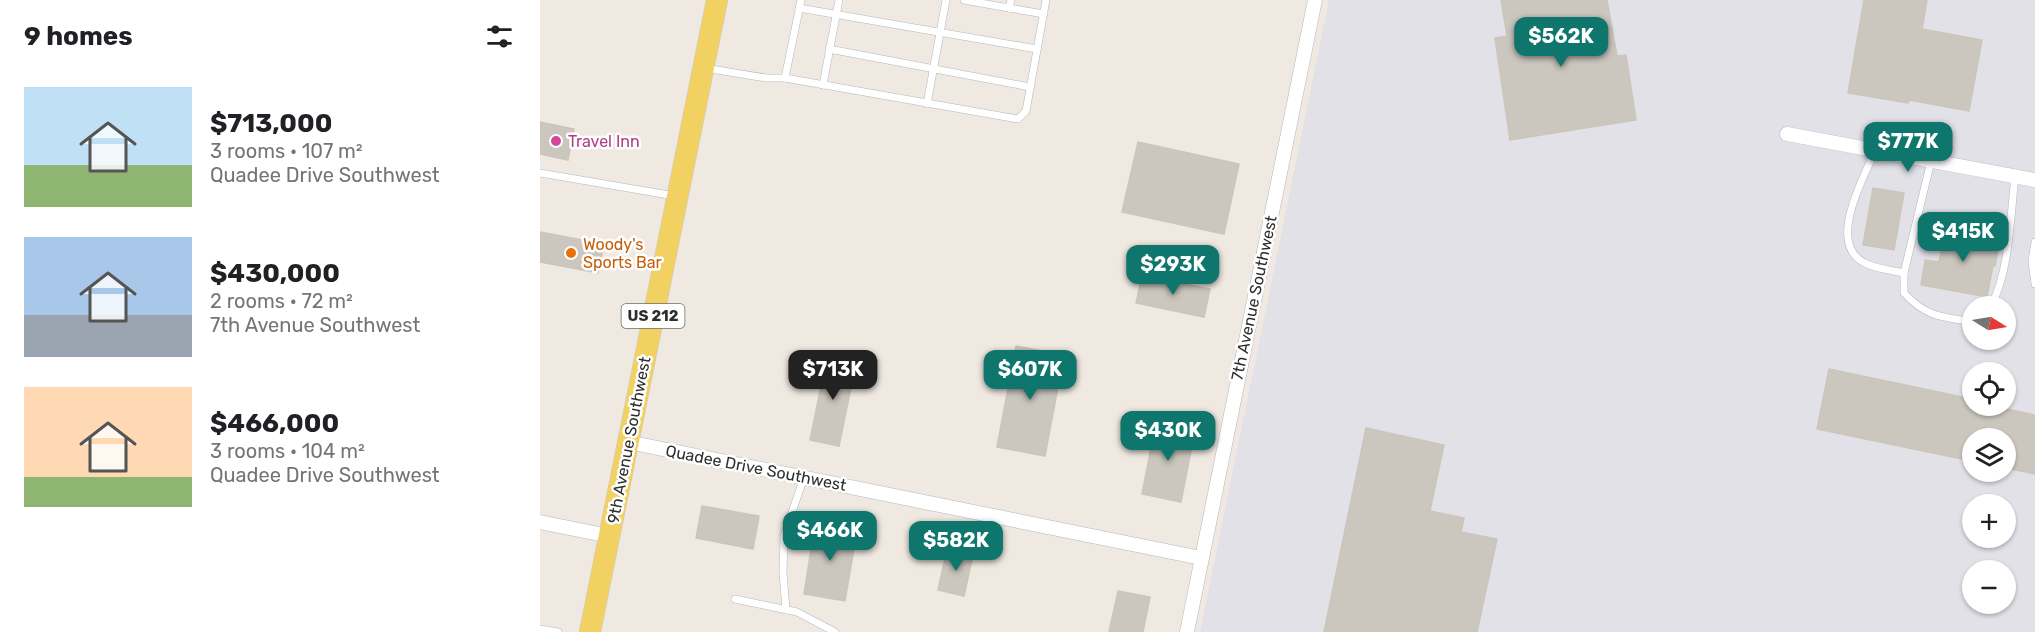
<!DOCTYPE html>
<html lang="en">
<head>
<meta charset="utf-8">
<style>
	body { margin:0; font-family:Rubik,sans-serif; background:#f6f6f6; color:#202124; height:100vh; display:flex; flex-direction:column; font-size:22px; white-space:nowrap }
	* { box-sizing:border-box; margin:0 }
	p { font-size:20px; color:#757577 }
	.icon { flex:none; width:33px; height:33px; fill:none; stroke:currentColor; stroke-width:2; stroke-linecap:round; stroke-linejoin:round }
	.map { position:relative; flex:1; overflow:hidden }
	.drawer { display:flex; flex-direction:column; background:#fff; width:540px }
	.drawer>* { flex:none }
	.needle { width:39px; rotate:101deg }
	.fabs { position:absolute; left:1422px; top:296px; display:grid; gap:12px }
	.fabs a { display:grid; place-items:center; width:54px; height:54px; border-radius:50%; background:#fff; box-shadow:0 2px 4px #0004; font-size:30px }
	.price { position:absolute; translate:-50% -51px; padding:0 14px; border-radius:12px; background:#0f766e; color:#fff; font-size:20px; line-height:39px; filter:drop-shadow(0 2px 3px #0008) }
	.price::after { content:''; position:absolute; left:50%; top:36px; width:18px; height:14px; margin-left:-9px; background:inherit; clip-path:polygon(0 0,100% 0,50% 100%) }
	.price.current { background:#222; color:#fff }
	ul { padding:0; list-style:none }
	li { display:flex; align-items:center; gap:18px; height:150px; padding:0 24px }
	li span { display:grid; place-items:center; flex:none; width:168px; height:120px; border-radius:0px; color:#555 }
	li>.icon { margin-inline-start:auto }
	span .icon { width:72px; height:72px; fill:#fffc; stroke-width:1 }
	li b { font-size:26px }
	h2 { display:flex; justify-content:space-between; align-items:center; height:72px; padding:0 24px; font-size:26px }
	main { display:flex; flex:1; min-height:0 }
	.map>svg:first-child { display:block }
</style>
</head>
<body>
<main>
<section class="drawer">
<h2>9 homes<svg class="icon" aria-label="filters" viewBox="0 0 24 24"><path d="M4 7h16M4 17h16"/><circle cx="9" cy="7" r="2"/><circle cx="15" cy="17" r="2"/></svg></h2>
<ul>
<li><span style="background:linear-gradient(#bfe0f5 65%,#8fb573 0)"><svg class="icon" aria-label="home" viewBox="0 0 24 24"><path d="M3 11l9-7 9 7M6 9v11h12V9"/></svg></span><div><b>$713,000</b><p>3 rooms · 107 m²</p><p>Quadee Drive Southwest</p></div></li>
<li><span style="background:linear-gradient(#a9c7e8 65%,#9aa5b1 0)"><svg class="icon" aria-label="home" viewBox="0 0 24 24"><path d="M3 11l9-7 9 7M6 9v11h12V9"/></svg></span><div><b>$430,000</b><p>2 rooms · 72 m²</p><p>7th Avenue Southwest</p></div></li>
<li><span style="background:linear-gradient(#ffd9b3 75%,#8fb573 0)"><svg class="icon" aria-label="home" viewBox="0 0 24 24"><path d="M3 11l9-7 9 7M6 9v11h12V9"/></svg></span><div><b>$466,000</b><p>3 rooms · 104 m²</p><p>Quadee Drive Southwest</p></div></li>
</ul>
</section>
<div class="map">
<svg width="1495" height="632" viewBox="0 0 1495 632">
	<rect width="100%" height="100%" fill="#efe9e1"/>
	<path fill="#e3e1e8" fill-rule="evenodd" d="M 789,0 L 1495,0 L 1495,632 L 660,632 ZM 1432,306 L 1466,306 L 1466,339 L 1432,339 ZM 1432,372 L 1466,372 L 1466,405 L 1432,405 ZM 1432,438 L 1466,438 L 1466,471 L 1432,471 ZM 1432,504 L 1466,504 L 1466,537 L 1432,537 ZM 1432,570 L 1466,570 L 1466,603 L 1432,603 Z"/>
	<g fill="#cbc7bf" stroke="#cbc5ba" stroke-width="1.5">
		<polygon points="961,0 1067,0 1077,56 1086,55 1096,120 970,140 955,38 967,36"/>
		<polygon points="1324,0 1387,0 1382,29 1442,40 1429,111 1369,100 1368,103 1308,93"/>
		<polygon points="0,122 34,129 28,160 0,154"/>
		<polygon points="598,142 699,164 684,234 582,212"/>
		<polygon points="1333,188 1364,193 1354,250 1323,245"/>
		<polygon points="1406,228 1460,238 1455,266 1453,265 1447,297 1381,285 1385,260 1399,262"/>
		<polygon points="0,232 64,244 58,273 0,262"/>
		<polygon points="602,276 670,289 664,317 596,303"/>
		<polygon points="476,346 524,355 505,456 457,447"/>
		<polygon points="287,357 316,363 299,446 270,440"/>
		<polygon points="1289,369 1432,399 1432,405 1447,405 1495,415 1495,474 1466,468 1466,438 1432,438 1432,461 1277,429"/>
		<polygon points="616,422 655,430 641,502 602,494"/>
		<polygon points="826,428 904,445 890,511 924,518 921,532 957,539 937,632 784,632"/>
		<polygon points="162,506 219,516 213,549 156,538"/>
		<polygon points="275,524 317,531 305,601 264,594"/>
		<polygon points="407,549 433,555 424,596 398,590"/>
		<polygon points="578,591 610,597 603,632 569,632"/>
	</g>
	<g fill="none" stroke-linecap="round" stroke-linejoin="round">
		<defs>
			<g id="service">
				<polyline points="424,0 469,8 471,0"/>
				<polyline points="259,8 497,49"/>
				<polyline points="469,8 504,14"/>
				<polyline points="289,49 490,87"/>
				<polyline points="165,68 226,78 245,78 261,0"/>
				<polyline points="245,78 478,119 486,111 506,0"/>
				<polyline points="283,85 299,0"/>
				<polyline points="387,104 406,0"/>
				<path d="M 1335,151 C 1324,177 1287,242 1323,262 C 1334,269 1351,270 1364,273"/>
				<path d="M 1391,161 L 1364,273 L 1364,293 C 1384,315 1399,317 1428,321 L 1432,320"/>
				<polyline points="0,173 135,196"/>
				<polyline points="1495,242 1492,261 1495,284"/>
				<path d="M 1451,306 C 1470,270 1470,217 1475,177"/>
				<polyline points="195,599 257,612 295,632"/>
				<polyline points="246,610 243,572 244,536 264,477"/>
				<polyline points="0,629 18,632"/>
			</g>
			<g id="minor">
				<polyline points="1247,134 1495,180"/>
				<polyline points="88,442 661,558"/>
				<polyline points="0,522 69,536"/>
				<polyline points="647,632 775,0"/>
			</g>
			<polyline id="primary" points="50,632 177,0"/>
		</defs>
		<use href="#service" stroke="#b4b7c1" stroke-width="8"/>
		<use href="#minor" stroke="#b4b7c1" stroke-width="15"/>
		<use href="#primary" stroke="#c9c9c9" stroke-width="22"/>
		<use href="#service" stroke="#fff" stroke-width="7"/>
		<use href="#minor" stroke="#fff" stroke-width="14"/>
		<use href="#primary" stroke="#f2d163" stroke-width="21"/>
	</g>
	<circle fill="#d1479c" stroke="#fff" stroke-width="2" cx="16" cy="141" r="6"/>
	<circle fill="#e8710a" stroke="#fff" stroke-width="2" cx="31" cy="253" r="6"/>
	<g text-anchor="middle" dominant-baseline="central" stroke-width="5" stroke-linejoin="round" paint-order="stroke">
		<rect fill="#fff" stroke="#6d6d6d" stroke-width="1.5" x="81.5" y="304" width="63" height="24" rx="4.5"/>
		<g font-size="15" font-weight="bold" fill="#2e2e2e">
			<text x="113" y="316">US 212</text>
		</g>
		<g font-size="16" fill="#b23c85" stroke="#fff" text-anchor="start">
			<text x="28" y="141">Travel Inn</text>
		</g>
		<g font-size="16" fill="#c56008" stroke="#fff" text-anchor="start">
			<text x="43" y="244">Woody's<tspan x="43" dy="18">Sports Bar</tspan></text>
		</g>
		<g font-size="16" fill="#2e2e2e" stroke="#fff">
			<text transform="translate(714 298) rotate(-78)">7th Avenue Southwest</text>
			<text transform="translate(89 440) rotate(-79)">9th Avenue Southwest</text>
			<text transform="translate(216 468) rotate(11)">Quadee Drive Southwest</text>
		</g>
	</g>
</svg>
<div class="fabs">
<a><svg class="needle" viewBox="-14 -14 28 28"><path d="M0-13l5 13h-10z" fill="#e53935"/><path d="M0 13l5-13h-10z" fill="#757577"/></svg></a>
<a><svg class="icon" aria-label="locate" viewBox="0 0 24 24"><circle cx="12" cy="12" r="6"/><path d="M12 2v4M12 18v4M2 12h4M18 12h4"/></svg></a>
<a><svg class="icon" aria-label="layers" viewBox="0 0 24 24"><path d="M12 4l9 5-9 5-9-5zM3 14l9 5 9-5"/></svg></a>
<a>+</a>
<a>−</a>
</div>
<b class="price" style="left:1021px;top:68px">$562K</b>
<b class="price" style="left:1368px;top:173px">$777K</b>
<b class="price" style="left:1423px;top:263px">$415K</b>
<b class="price" style="left:633px;top:296px">$293K</b>
<b class="price current" style="left:293px;top:401px">$713K</b>
<b class="price" style="left:490px;top:401px">$607K</b>
<b class="price" style="left:628px;top:462px">$430K</b>
<b class="price" style="left:290px;top:562px">$466K</b>
<b class="price" style="left:416px;top:572px">$582K</b>
</div>
</main>
</body>
</html>
